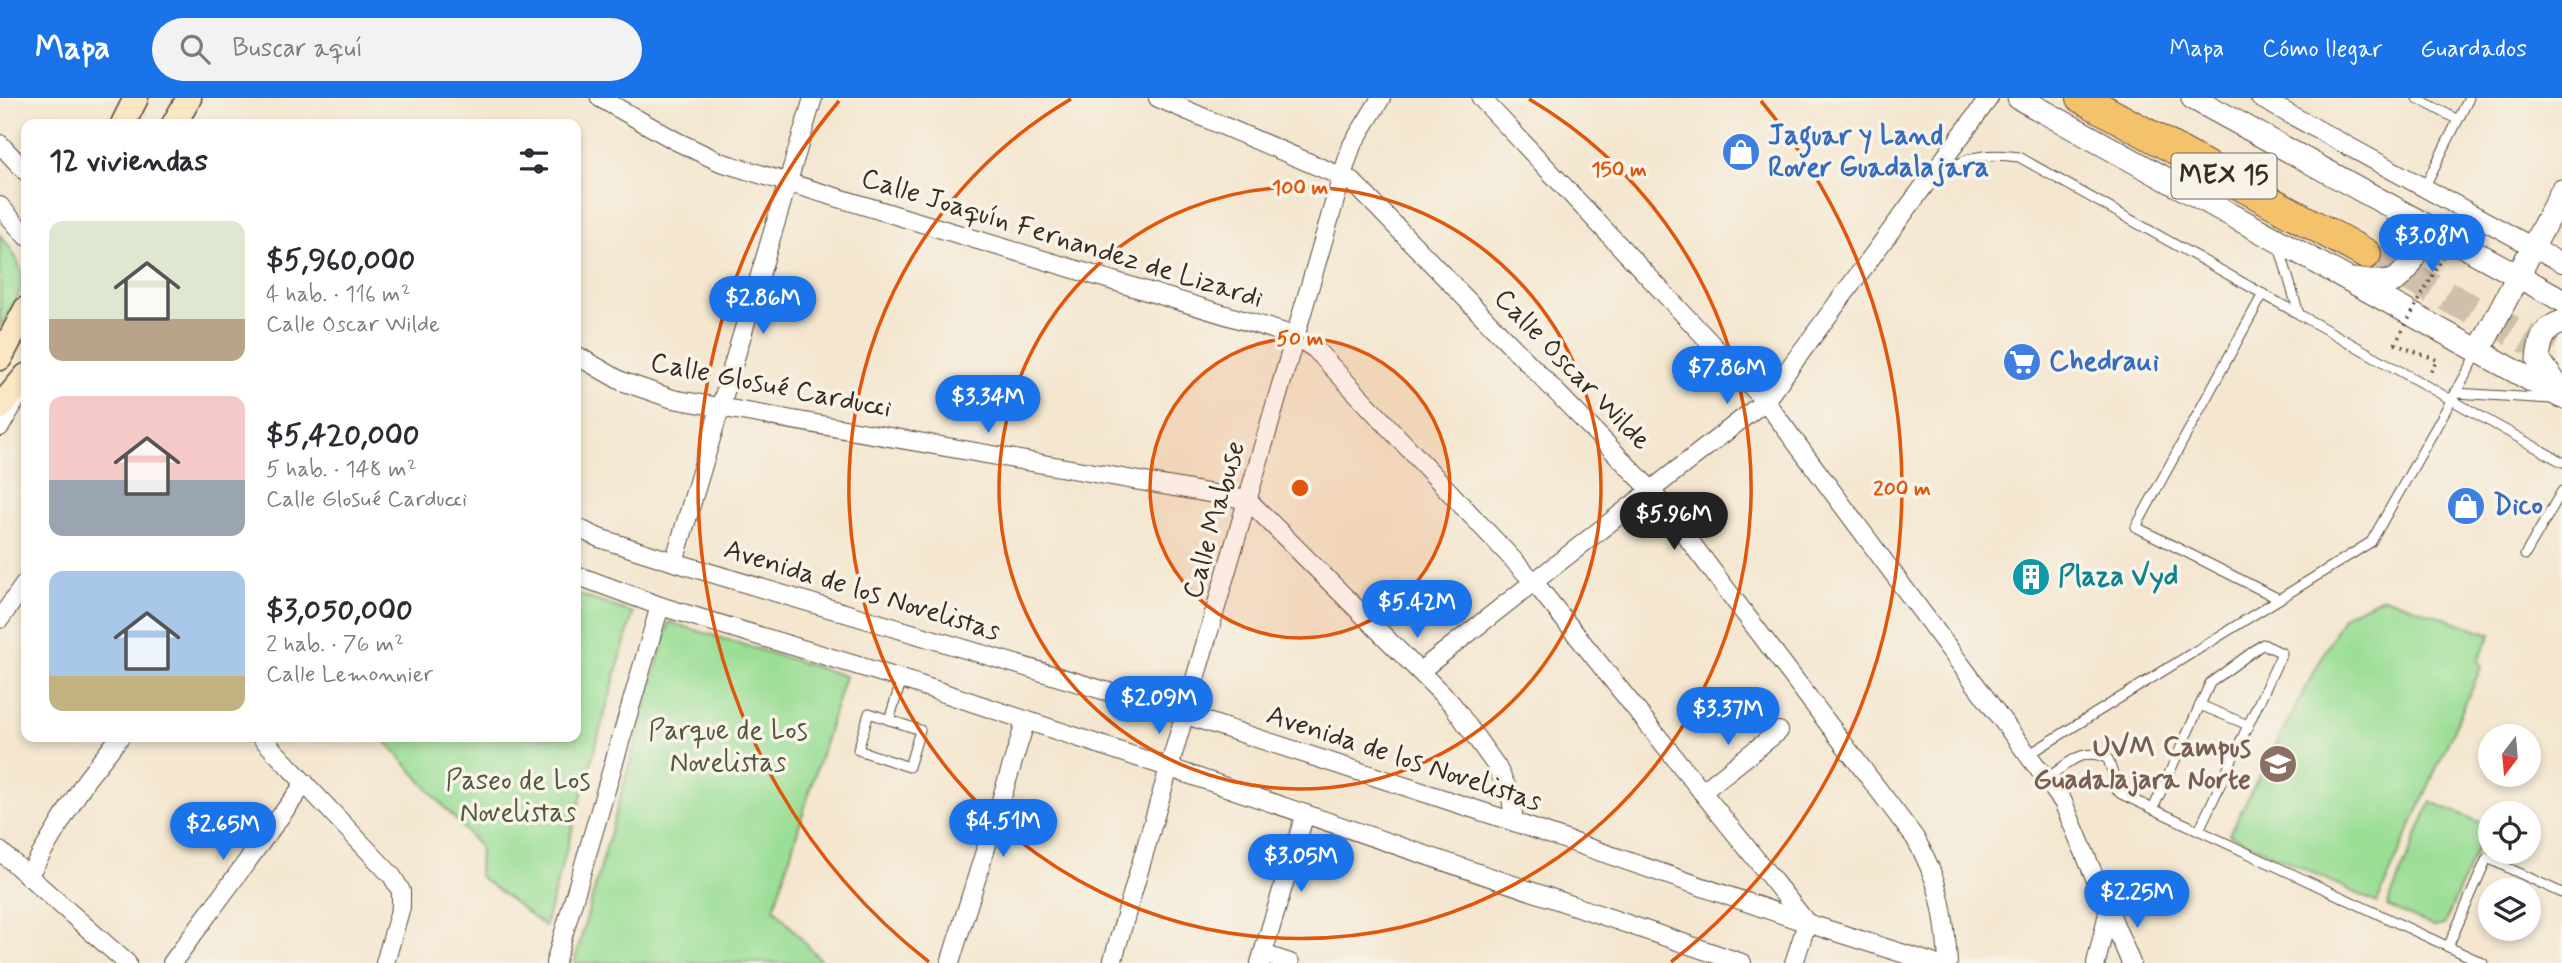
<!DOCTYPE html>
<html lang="es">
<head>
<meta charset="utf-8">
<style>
	body { margin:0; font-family:Mynerve,sans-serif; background:#f2f2f3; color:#2b2b33; height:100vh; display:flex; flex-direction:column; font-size:26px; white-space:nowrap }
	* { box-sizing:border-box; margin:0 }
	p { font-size:23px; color:#7c7c81 }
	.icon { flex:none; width:38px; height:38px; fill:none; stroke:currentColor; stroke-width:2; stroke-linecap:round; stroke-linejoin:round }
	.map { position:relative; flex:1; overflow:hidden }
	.sheet { position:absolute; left:21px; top:21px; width:560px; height:623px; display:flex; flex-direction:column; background:#fff; border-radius:14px; box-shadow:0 4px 10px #0003 }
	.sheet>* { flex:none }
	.needle { width:46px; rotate:196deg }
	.tools { position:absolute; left:2478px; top:626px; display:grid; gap:14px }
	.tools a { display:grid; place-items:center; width:63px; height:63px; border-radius:50%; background:#fff; box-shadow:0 4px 10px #0003; font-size:35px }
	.price { position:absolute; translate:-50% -60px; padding:0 16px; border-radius:24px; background:#1a73e8; color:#fff; font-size:23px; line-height:46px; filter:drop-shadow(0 2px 4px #0008) }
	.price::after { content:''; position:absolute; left:50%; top:42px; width:21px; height:16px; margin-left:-10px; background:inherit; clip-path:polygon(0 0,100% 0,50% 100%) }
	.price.selected { background:#222; color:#fff }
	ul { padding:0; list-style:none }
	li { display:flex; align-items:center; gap:21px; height:175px; padding:0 28px }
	li span { display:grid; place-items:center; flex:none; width:196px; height:140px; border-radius:14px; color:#555 }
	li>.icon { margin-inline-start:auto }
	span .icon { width:84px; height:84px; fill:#fffc; stroke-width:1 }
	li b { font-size:30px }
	h2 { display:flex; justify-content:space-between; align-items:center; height:84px; padding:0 28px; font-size:30px }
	header { display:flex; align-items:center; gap:42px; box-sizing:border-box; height:98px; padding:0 35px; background:#1a73e8; color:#fff }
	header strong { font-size:33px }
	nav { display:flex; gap:38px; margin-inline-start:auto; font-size:24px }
	.search { width:490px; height:63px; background:#f2f2f3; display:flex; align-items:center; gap:18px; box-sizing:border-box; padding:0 24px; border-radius:38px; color:#7c7c81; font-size:26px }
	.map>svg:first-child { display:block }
</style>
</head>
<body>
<header>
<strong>Mapa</strong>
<div class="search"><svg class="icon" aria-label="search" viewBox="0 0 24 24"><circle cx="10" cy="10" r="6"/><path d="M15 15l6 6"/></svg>Buscar aquí</div>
<nav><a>Mapa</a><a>Cómo llegar</a><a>Guardados</a></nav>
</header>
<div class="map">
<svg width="2562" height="865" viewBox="0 0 2562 865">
	<rect width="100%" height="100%" fill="#f7f3e8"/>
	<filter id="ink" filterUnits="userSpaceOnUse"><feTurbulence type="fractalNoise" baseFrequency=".0143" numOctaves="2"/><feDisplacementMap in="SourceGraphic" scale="14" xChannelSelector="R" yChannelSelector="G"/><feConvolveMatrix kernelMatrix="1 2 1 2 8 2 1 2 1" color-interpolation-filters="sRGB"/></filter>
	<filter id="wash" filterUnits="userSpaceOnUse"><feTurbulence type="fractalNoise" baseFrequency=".00686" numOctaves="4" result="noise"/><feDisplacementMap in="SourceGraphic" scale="28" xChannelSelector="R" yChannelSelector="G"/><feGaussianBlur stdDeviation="1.57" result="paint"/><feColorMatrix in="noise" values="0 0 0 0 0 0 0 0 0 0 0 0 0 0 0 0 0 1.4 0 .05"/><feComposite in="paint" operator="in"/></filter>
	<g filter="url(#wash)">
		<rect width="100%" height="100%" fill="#f4e6cf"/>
		<g fill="#9bde96" stroke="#6b845a" stroke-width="2">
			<path d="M 0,137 C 31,172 27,192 0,228 Z"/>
			<polygon points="576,496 633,515 545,828 479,778 480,749 382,639 576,639"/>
			<polygon points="2383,499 2491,536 2478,564 2482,567 2377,805 2229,736 2344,517"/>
			<polygon points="669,524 845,578 774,810 823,865 574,865"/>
			<polygon points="2431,704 2487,727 2444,827 2435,829 2387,808"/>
		</g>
	</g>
	<g filter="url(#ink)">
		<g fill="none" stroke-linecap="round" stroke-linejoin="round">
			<polyline stroke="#cfc0ac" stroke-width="30" stroke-dasharray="30 15" stroke-linecap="butt" points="2366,156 2562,259"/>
			<defs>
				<g id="service">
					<polyline points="2417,0 2458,22"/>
					<path d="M 1938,78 C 1967,58 1985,54 2019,59 L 2562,364"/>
					<polyline points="2424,90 2469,0"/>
					<polyline points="2279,148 2299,216"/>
					<polyline points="2263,196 2136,429 2279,501"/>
					<polyline points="2456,295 2552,301"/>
					<polyline points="2525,457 2562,393"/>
					<polyline points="2200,607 2248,627"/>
					<polygon points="869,615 920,632 909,669 858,652"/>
					<polyline points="889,622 902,581"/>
					<polyline points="2028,657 2371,444 2478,255"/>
					<path d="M 2046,681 C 2067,667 2082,647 2108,661 L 2113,676 L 2113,688 L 2121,696 L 2483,865"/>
					<polyline points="2153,711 2210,585 2263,546 2282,555 2199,732"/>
					<polyline points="2448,849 2487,760 2562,795"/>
				</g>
				<g id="minor">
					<polyline points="600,0 676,43 720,64 1295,238 1315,251 1534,484 1807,825 1794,865"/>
					<path d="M 1158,0 L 1352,83 L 1651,392 L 1915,740 C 1940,783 1945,816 1948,865"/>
					<polyline points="1481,0 1765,303 2063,704 2131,865"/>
					<polyline points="2260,0 2562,165"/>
					<polyline points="0,46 26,74"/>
					<polyline points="0,108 26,138"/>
					<polyline points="576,257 621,283 673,301 1248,402 1452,606 1497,669 1511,698 1514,724"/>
					<polyline points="0,329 16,302"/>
					<polyline points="576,429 599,440 674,464 1186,617 1514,724 1807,825 1933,865"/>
					<polyline points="674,464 813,0"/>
					<polyline points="576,477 660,508 902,581 1170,670 1742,865"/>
					<polyline points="0,521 26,484"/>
					<polyline points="1420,573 1765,303 1989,0"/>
					<polyline points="261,639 392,778 401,793 401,809 385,865"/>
					<polyline points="1702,694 1779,633"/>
					<polyline points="0,753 127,865"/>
					<polyline points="28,778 86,682 120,639"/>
					<polyline points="1263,856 1290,865"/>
					<polyline points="172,865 305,685"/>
					<polyline points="555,865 660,508"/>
					<polyline points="950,865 1026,622"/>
					<polyline points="1112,865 1342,78 1352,47 1381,0"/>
					<polyline points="1260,865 1305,716"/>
					<polyline points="2096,865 2108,815"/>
				</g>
				<g id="tertiary">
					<polyline points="2019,0 2562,299"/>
					<polyline points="2193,0 2562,202"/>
					<path d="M 2355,182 C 2367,184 2384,187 2395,182 C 2397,182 2402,176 2403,175 C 2422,157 2415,133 2398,116"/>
					<path d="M 2562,224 C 2543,230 2540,243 2538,261 L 2562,294"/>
					<polyline points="2479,253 2562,93"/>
				</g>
				<g id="secondary">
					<polyline points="123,26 136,0"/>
					<polyline points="174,26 189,0"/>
					<polyline points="0,260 26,211"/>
					<polyline points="0,309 26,278"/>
				</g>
				<polyline id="trunk" points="2082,0 2366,156"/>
			</defs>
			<use href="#service" stroke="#574639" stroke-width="11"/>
			<use href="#minor" stroke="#574639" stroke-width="20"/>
			<use href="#tertiary" stroke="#574639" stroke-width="25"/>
			<use href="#secondary" stroke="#574639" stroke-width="27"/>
			<use href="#trunk" stroke="#574639" stroke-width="32"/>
			<polyline stroke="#574639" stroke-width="3.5" stroke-dasharray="2 5" stroke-linecap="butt" points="2395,246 2437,262 2430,275"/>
			<use href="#service" stroke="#fff" stroke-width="9"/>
			<use href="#minor" stroke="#fff" stroke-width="18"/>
			<use href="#tertiary" stroke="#fff" stroke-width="23"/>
			<use href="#secondary" stroke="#fbe7c3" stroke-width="24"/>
			<use href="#trunk" stroke="#f4c26a" stroke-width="30"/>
			<polyline stroke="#574639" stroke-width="3.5" stroke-dasharray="2 5" stroke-linecap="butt" points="2395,246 2461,126"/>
		</g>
	</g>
	<circle cx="1300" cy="390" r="150" fill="#df570d" fill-opacity=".12"/>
	<g fill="none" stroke="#df570d" stroke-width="3.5">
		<circle cx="1300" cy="390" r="150"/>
		<circle cx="1300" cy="390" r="301"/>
		<path d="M1529 1A451 451 0 1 1 1071 1"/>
		<path d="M929 864A602 602 0 0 1 839 3M1761 3A602 602 0 0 1 1671 864"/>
	</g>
	<defs>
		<symbol id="shop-disc" viewBox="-11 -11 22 22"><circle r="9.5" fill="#3f7fe0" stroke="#f7f3e8"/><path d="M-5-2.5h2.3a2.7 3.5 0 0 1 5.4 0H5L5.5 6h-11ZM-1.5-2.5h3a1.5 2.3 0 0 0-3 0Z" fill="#fff"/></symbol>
		<symbol id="supermarket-disc" viewBox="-11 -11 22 22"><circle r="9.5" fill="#3f7fe0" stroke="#f7f3e8"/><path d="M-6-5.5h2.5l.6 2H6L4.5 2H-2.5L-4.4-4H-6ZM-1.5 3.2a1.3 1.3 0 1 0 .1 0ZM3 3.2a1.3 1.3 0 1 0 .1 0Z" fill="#fff"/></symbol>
		<symbol id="building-disc" viewBox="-11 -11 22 22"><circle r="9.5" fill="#0f9aa8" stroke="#f7f3e8"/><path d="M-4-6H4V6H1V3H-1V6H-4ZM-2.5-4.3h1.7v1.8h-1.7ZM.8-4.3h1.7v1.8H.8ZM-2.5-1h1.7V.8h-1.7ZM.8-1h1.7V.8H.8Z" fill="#fff"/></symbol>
		<symbol id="university-disc" viewBox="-11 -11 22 22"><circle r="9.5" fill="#8d6e63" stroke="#f7f3e8"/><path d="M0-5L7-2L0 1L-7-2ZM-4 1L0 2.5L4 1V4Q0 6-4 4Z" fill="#fff"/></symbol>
	</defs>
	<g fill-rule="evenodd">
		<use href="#shop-disc" x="1719" y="32" width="44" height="44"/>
		<use href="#supermarket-disc" x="2000" y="242" width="44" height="44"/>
		<use href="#shop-disc" x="2444" y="386" width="44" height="44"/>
		<use href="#building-disc" x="2009" y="457" width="44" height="44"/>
		<use href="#university-disc" x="2256" y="644" width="44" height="44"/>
	</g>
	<g text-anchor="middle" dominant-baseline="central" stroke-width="7" stroke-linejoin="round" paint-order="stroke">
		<rect fill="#f7f3e8" stroke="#73665b" stroke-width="2" x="2171.5" y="55.5" width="105" height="45" rx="5"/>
		<g font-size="26" font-weight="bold" fill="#3b2a1e">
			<text x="2224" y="78">MEX 15</text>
		</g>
		<g font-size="28" font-weight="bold" fill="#366cbe" stroke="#f7f3e8" text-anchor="start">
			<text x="1768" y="38">Jaguar y Land<tspan x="1768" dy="32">Rover Guadalajara</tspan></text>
			<text x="2049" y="264">Chedraui</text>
			<text x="2493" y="408">Dico</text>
		</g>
		<g font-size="28" fill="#3b2a1e" stroke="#f7f3e8">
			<text transform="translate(1062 141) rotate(17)">Calle Joaquín Fernandez de Lizardi</text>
			<text transform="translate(1572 272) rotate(46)">Calle Oscar Wilde</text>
			<text transform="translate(771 288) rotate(11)">Calle Glosué Carducci</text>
			<text transform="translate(1215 422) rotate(-74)">Calle Mabuse</text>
			<text transform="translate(862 493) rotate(17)">Avenida de los Novelistas</text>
			<text transform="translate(1404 661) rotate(18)">Avenida de los Novelistas</text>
		</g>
		<g font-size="28" font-weight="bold" fill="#0d838f" stroke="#f7f3e8" text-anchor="start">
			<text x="2058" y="479">Plaza Vyd</text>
		</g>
		<g font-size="28" fill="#53573c" stroke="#f7f3e8">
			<text x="728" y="633">Parque de Los<tspan x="728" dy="32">Novelistas</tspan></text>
			<text x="518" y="683">Paseo de Los<tspan x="518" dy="32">Novelistas</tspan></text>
		</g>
		<g font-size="28" font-weight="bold" fill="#785e54" stroke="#f7f3e8" text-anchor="end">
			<text x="2251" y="650">UVM Campus<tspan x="2251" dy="32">Guadalajara Norte</tspan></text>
		</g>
	</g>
	<circle cx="1300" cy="390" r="10" fill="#df570d" stroke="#f7f3e8" stroke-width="3.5"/>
	<g font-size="21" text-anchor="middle" font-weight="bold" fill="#df570d" stroke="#f7f3e8" stroke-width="7" stroke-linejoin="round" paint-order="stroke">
		<text x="1619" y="78">150 m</text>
		<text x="1300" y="96">100 m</text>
		<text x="1300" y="247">50 m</text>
		<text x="1902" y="397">200 m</text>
	</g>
</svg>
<div class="tools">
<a><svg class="needle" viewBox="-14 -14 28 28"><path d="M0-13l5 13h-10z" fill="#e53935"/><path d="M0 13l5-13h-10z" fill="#7c7c81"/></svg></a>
<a><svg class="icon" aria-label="locate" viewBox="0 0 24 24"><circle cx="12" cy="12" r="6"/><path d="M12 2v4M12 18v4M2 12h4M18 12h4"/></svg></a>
<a><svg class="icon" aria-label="layers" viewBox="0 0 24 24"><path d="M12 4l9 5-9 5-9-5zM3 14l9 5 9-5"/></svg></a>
</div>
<b class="price" style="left:2432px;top:176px">$3.08M</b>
<b class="price" style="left:763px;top:238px">$2.86M</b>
<b class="price" style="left:1727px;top:308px">$7.86M</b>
<b class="price" style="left:988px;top:337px">$3.34M</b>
<b class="price selected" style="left:1674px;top:454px">$5.96M</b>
<b class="price" style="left:1417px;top:542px">$5.42M</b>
<b class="price" style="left:1159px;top:638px">$2.09M</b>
<b class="price" style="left:1728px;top:649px">$3.37M</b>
<b class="price" style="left:1003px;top:761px">$4.51M</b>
<b class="price" style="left:223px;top:764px">$2.65M</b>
<b class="price" style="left:1301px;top:796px">$3.05M</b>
<b class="price" style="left:2137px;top:832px">$2.25M</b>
<section class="sheet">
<h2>12 viviendas<svg class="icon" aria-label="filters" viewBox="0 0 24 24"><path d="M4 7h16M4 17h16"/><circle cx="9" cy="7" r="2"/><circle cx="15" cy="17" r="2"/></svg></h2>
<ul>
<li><span style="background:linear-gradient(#dfe7d0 70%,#b9a48a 0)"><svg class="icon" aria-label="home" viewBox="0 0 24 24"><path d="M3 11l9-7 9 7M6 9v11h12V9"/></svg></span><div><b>$5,960,000</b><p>4 hab. · 116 m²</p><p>Calle Oscar Wilde</p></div></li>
<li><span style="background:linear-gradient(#f6c9c9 60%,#9aa5b1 0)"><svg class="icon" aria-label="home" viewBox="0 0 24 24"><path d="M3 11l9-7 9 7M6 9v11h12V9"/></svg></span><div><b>$5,420,000</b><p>5 hab. · 148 m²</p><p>Calle Glosué Carducci</p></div></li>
<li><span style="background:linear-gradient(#a9c7e8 75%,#c2b280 0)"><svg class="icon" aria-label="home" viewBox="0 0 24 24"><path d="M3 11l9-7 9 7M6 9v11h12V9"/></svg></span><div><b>$3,050,000</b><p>2 hab. · 76 m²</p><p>Calle Lemonnier</p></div></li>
</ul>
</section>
</div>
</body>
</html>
